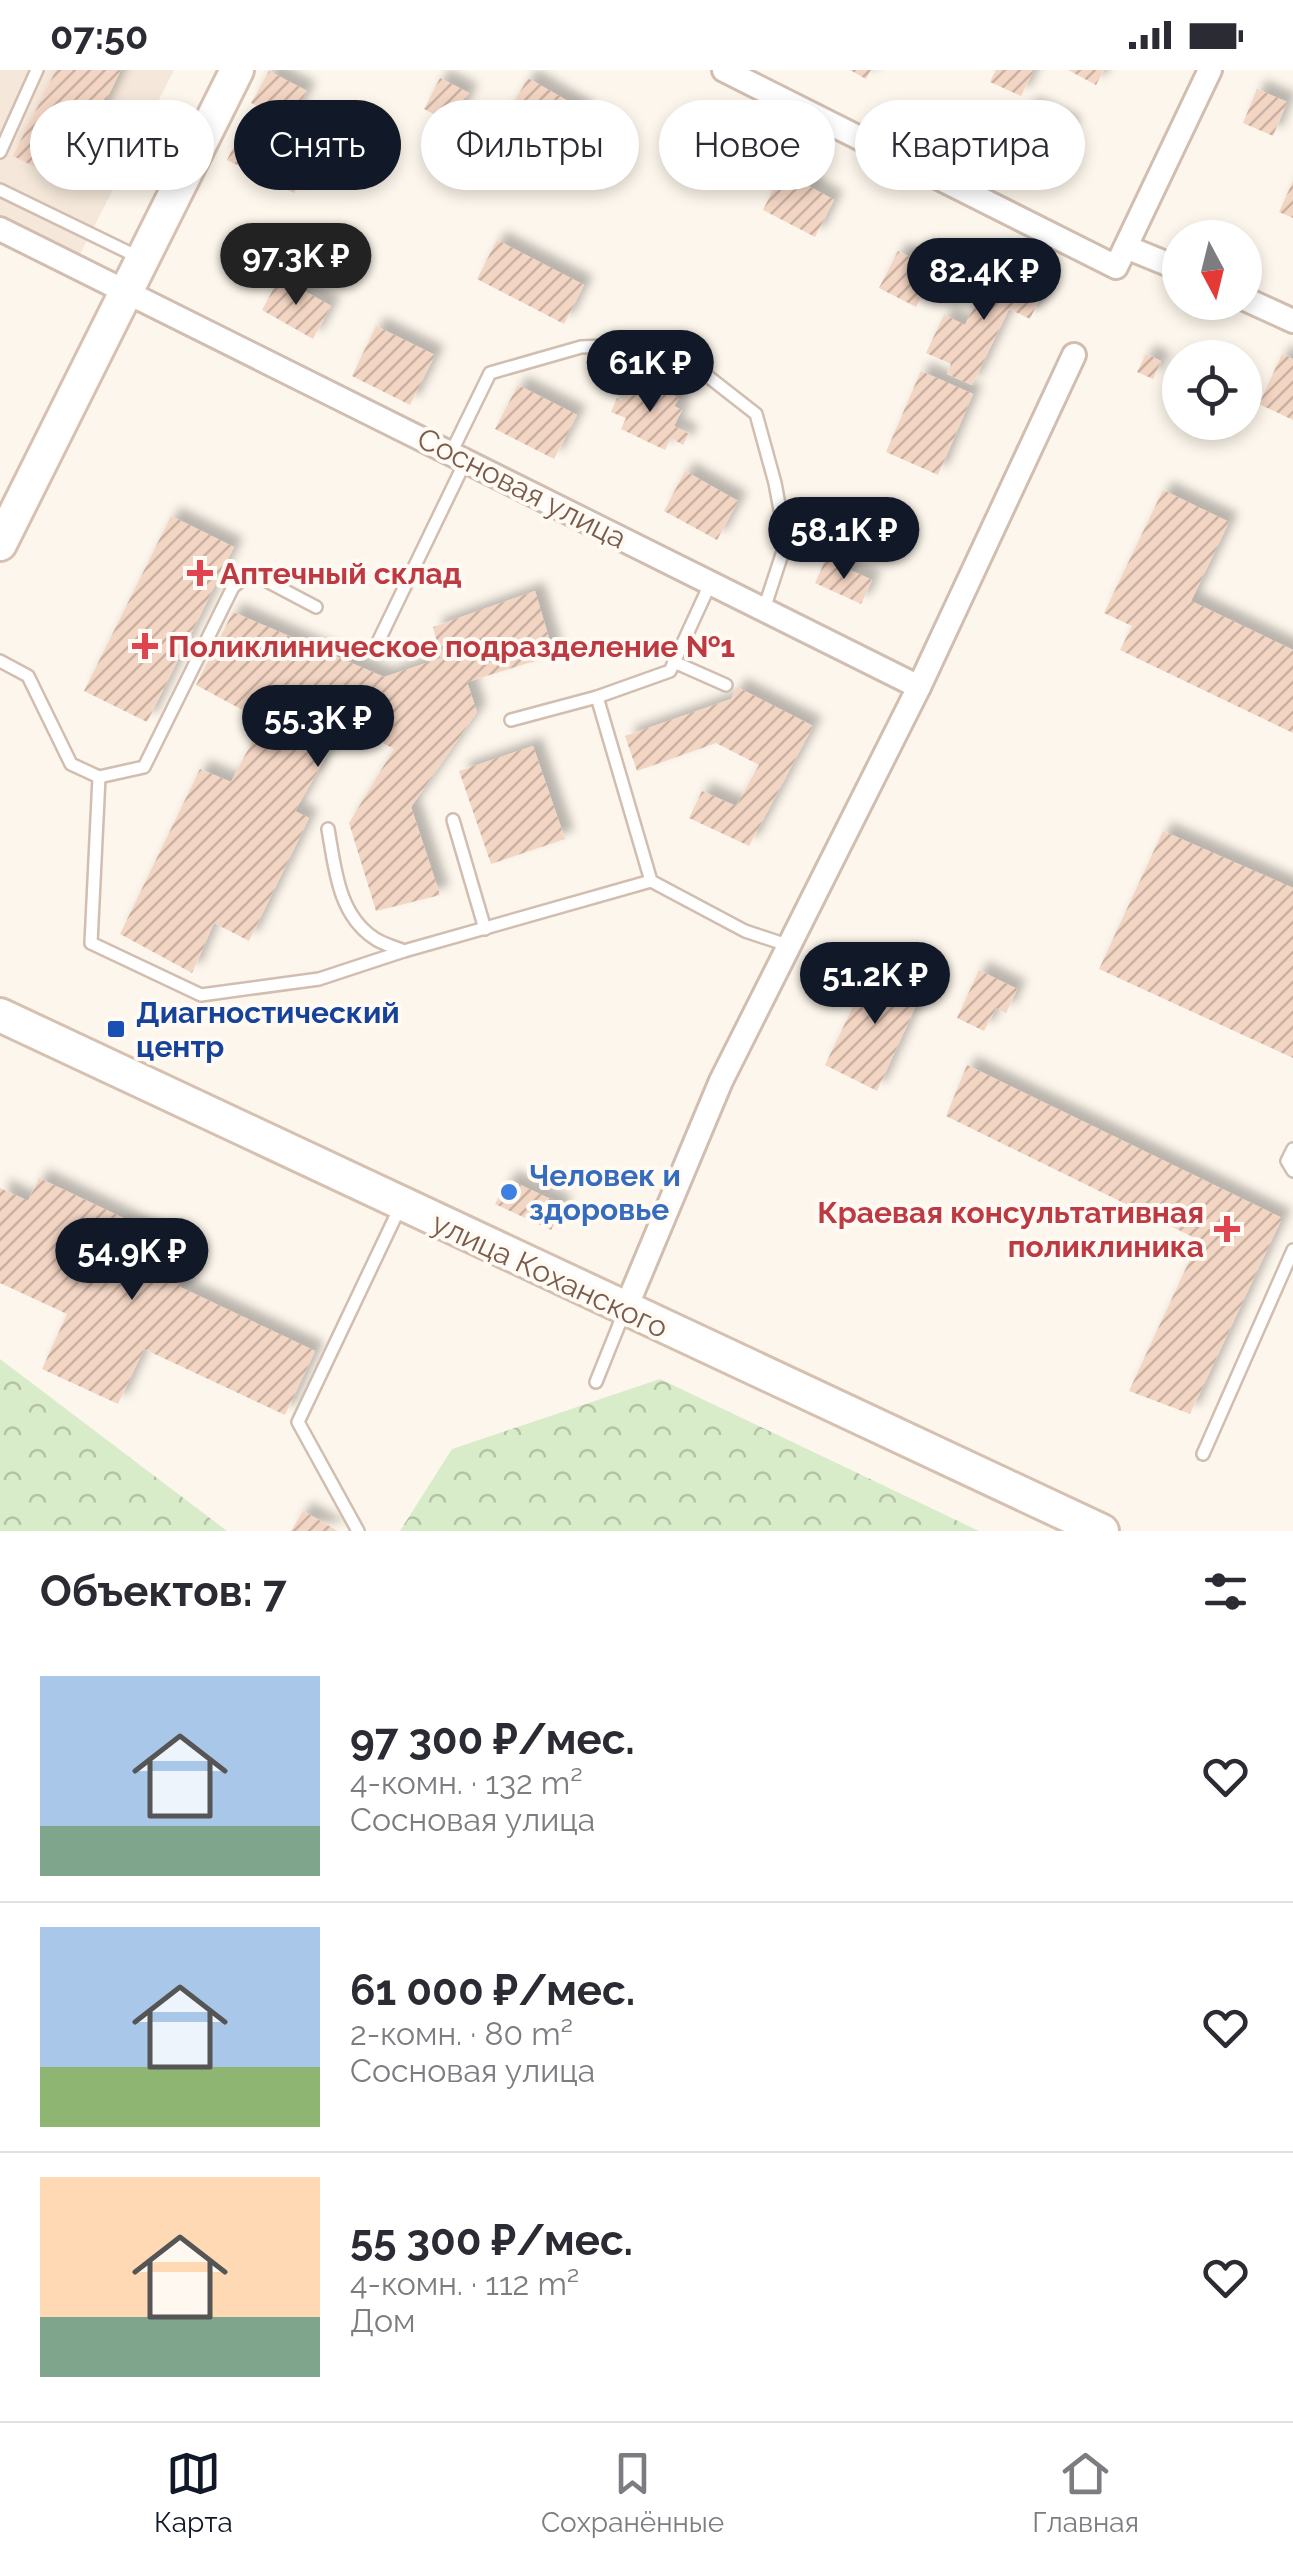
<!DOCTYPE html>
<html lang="ru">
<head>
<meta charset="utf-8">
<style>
	body { margin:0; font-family:Raleway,sans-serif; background:#f2f2f3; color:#2b2b33; height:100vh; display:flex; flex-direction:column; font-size:38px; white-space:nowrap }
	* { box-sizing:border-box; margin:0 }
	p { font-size:32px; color:#7c7c81 }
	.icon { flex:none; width:55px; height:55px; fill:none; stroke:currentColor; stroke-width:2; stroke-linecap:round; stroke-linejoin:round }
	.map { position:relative; height:1461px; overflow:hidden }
	.drawer { display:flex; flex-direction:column; background:#fff; flex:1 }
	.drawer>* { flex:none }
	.top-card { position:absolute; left:30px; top:30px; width:1235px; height:90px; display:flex; gap:20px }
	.needle { width:65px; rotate:173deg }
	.buttons { position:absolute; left:1162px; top:150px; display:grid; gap:20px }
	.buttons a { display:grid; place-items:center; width:100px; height:100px; border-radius:50%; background:#fff; box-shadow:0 5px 15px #0003; font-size:50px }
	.price { position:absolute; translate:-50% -85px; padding:0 22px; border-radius:35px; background:#111827; color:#fff; font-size:32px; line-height:65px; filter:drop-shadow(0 2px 5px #0008) }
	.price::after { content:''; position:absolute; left:50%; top:60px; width:30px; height:22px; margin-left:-15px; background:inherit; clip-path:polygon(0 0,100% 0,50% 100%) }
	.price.current { background:#222; color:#fff }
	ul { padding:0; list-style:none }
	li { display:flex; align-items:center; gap:30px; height:250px; padding:0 40px }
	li+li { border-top:2px solid #e1e1e2 }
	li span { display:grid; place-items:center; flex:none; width:280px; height:200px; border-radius:0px; color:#555 }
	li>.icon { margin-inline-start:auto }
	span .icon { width:120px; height:120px; fill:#fffc; stroke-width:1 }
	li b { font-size:42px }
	h2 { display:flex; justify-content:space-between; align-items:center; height:120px; padding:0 40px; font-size:42px }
	.chip { padding:0 35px; border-radius:45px; background:#fff; box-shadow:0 5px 15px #0003; font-size:35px; line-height:90px }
	.chip.current { background:#111827; color:#fff }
	.status { display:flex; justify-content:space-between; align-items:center; height:70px; padding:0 50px; background:#fff; direction:ltr }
	.status svg { height:28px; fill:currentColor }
	.tabs { display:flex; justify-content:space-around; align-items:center; height:140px; border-top:2px solid #e1e1e2; background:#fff; font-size:28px; color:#7c7c81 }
	.tabs a { display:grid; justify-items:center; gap:5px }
	.tabs .current { color:#111827 }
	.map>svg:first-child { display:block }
</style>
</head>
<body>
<div class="status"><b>07:50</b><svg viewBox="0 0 49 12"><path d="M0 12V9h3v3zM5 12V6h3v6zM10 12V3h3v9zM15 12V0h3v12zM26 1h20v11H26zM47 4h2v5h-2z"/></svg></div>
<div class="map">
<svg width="1293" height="1461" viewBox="0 0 1293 1461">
	<defs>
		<pattern id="forest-crowns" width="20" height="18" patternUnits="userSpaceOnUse" patternTransform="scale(2.5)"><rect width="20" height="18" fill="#d8ecc9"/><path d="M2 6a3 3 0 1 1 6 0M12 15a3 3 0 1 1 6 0" fill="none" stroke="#b4c2a5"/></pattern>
		<pattern id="building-hatch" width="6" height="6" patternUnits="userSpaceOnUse" patternTransform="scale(2.5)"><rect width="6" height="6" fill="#f3d5c3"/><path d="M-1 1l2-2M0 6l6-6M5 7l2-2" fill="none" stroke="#cab0a1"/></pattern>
		<filter id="shadow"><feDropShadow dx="9" dy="-9" stdDeviation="5" flood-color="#0004"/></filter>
	</defs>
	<rect width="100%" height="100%" fill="#fdf6ec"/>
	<polygon fill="#f5e8da" points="0,0 174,0 75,194 0,156"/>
	<g fill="url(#forest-crowns)">
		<polygon points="0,1289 227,1461 0,1461"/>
		<polygon points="660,1309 979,1461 400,1461 452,1379"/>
	</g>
	<g fill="url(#building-hatch)" filter="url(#shadow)">
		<polygon points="56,0 121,0 66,112 13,86"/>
		<polygon points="850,0 871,0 866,9"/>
		<polygon points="996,0 1034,0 1021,26 990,12"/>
		<polygon points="1068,0 1104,0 1096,15"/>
		<polygon points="269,1 307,21 289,53 251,33"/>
		<polygon points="440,8 469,23 453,54 424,39"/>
		<polygon points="528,8 585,41 546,110 488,77"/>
		<polygon points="1257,19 1287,32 1273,66 1243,53"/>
		<polygon points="1029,36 1071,56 1060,79 1017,59"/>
		<polygon points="247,49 315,83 294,123 227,90"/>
		<polygon points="791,84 816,98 807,115 834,130 815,167 763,140"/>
		<polygon points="1293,111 1293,148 1279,142"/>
		<polygon points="497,170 584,215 564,254 477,209"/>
		<polygon points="898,181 935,200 916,237 879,218"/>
		<polygon points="995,193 1045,217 1030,249 1009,239 972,315 947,304 951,294 926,283 944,245 965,255"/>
		<polygon points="280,207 331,236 313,269 262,240"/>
		<polygon points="376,256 435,285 410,335 352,306"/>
		<polygon points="1146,284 1161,291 1153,309 1137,302"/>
		<polygon points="1282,284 1293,289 1293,350 1259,334"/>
		<polygon points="921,301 973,324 938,405 886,382"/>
		<polygon points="632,311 642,316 644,311 679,328 674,336 682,340 674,356 689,364 683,375 671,368 665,380 621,359 626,348 611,342 617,328 622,330"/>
		<polygon points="518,315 577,345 554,389 495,359"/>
		<polygon points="685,401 738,431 717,470 664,441"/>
		<polygon points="1163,420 1229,452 1191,531 1293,580 1293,663 1120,580 1132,556 1104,543"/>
		<polygon points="171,446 234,477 147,652 84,621"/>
		<polygon points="826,489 872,510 861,534 815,513"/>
		<polygon points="535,521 554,585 467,612 477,642 411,737 440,825 376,841 349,753 394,679 345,653 295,741 309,748 249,871 214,853 192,903 120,864 200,699 231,712 263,651 196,615 233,542 384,607 441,588 433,557"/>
		<polygon points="737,617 813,656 749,776 689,748 702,721 736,736 759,695 716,673 637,701 625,666 731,629"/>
		<polygon points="533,676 565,769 491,794 459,701"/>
		<polygon points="1163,761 1293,818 1293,988 1099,899"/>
		<polygon points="874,893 924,918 877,1021 825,995"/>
		<polygon points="979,900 1017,919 1006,943 996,938 984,961 957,948"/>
		<polygon points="967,995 1282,1148 1190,1344 1129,1321 1199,1170 946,1046"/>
		<polygon points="39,1108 197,1183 180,1217 315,1281 285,1345 144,1279 118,1334 42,1299 67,1244 0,1213 0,1118 28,1131"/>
		<polygon points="508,1109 563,1135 551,1160 495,1134"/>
		<polygon points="303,1441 338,1461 291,1461"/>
	</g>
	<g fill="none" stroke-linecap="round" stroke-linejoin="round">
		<defs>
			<g id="lane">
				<polyline points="0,82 37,0"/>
				<polyline points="0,120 138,187"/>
				<polyline points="451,383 490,303 581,277 648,274 710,308 756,344 775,413 786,472 764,539"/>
				<polyline points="379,570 466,390"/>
				<polyline points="0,591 28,606 71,694 99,707 144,697 233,517 245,507 261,508 316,537"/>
				<polyline points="674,592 726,615"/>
				<polyline points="597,627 651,811"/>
				<polyline points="511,650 597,627 670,601 711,512"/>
				<polyline points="99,707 91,873 201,925 319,909 404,881"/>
				<polyline points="453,750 485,859"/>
				<path d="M 328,759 C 335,798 338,844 374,868 C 382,874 395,877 404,881 L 651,811 L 745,861 L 787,875"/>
				<polyline points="1293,1079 1287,1091 1293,1101"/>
				<polyline points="596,1312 625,1240"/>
				<polyline points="1203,1384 1293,1180"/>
				<polyline points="358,1461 298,1352 401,1135"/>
			</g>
			<g id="street">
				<polyline points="724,0 1116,197 1210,0"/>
				<polyline points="0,159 919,617"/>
				<polyline points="1126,177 1180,199"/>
				<polyline points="1245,229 1293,251"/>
				<polyline points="625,1240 721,1011 919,617 1074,285"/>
			</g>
			<g id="secondary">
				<polyline points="0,474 237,0"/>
				<polyline points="0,945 1102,1461"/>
			</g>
		</defs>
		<use href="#lane" stroke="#d1beb0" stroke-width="16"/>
		<use href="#street" stroke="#d1beb0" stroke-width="28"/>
		<use href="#secondary" stroke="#d6c0b0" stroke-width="38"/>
		<use href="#lane" stroke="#fff" stroke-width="11"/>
		<use href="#street" stroke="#fff" stroke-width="22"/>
		<use href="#secondary" stroke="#fff" stroke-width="32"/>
	</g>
	<g fill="#e0444e" stroke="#fffaf3" stroke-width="4">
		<path d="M195 488h10v10h10v10h-10v10h-10v-10h-10v-10h10z"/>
		<path d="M140 561h10v10h10v10h-10v10h-10v-10h-10v-10h10z"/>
		<path d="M1222 1144h10v10h10v10h-10v10h-10v-10h-10v-10h10z"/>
	</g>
	<rect fill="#1a4fb4" stroke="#fffaf3" stroke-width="4" x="106" y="949" width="20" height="20" rx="5"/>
	<circle fill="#3f7fe0" stroke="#fffaf3" stroke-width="4" cx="509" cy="1122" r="10"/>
	<g text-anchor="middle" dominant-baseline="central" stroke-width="8" stroke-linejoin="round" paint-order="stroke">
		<g font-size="30" fill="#7a5c4d" stroke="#fffaf3">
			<text transform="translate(522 418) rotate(27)">Сосновая улица</text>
			<text transform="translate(550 1205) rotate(25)">улица Коханского</text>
		</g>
		<g font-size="30" font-weight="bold" fill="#be3a42" stroke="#fffaf3" text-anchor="start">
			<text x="220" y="503">Аптечный склад</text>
			<text x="168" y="576">Поликлиническое подразделение №1</text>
			<text x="1204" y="1142" text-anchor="end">Краевая консультативная<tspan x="1204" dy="34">поликлиника</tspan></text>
		</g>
		<g font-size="30" font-weight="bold" fill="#164399" stroke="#fffaf3" text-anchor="start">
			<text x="136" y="942">Диагностический<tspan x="136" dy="34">центр</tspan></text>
		</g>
		<g font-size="30" font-weight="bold" fill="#366cbe" stroke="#fffaf3" text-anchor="start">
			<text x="529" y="1105">Человек и<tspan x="529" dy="34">здоровье</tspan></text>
		</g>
	</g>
</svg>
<div class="buttons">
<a><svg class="needle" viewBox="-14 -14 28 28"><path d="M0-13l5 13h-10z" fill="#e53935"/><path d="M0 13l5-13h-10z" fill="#7c7c81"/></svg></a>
<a><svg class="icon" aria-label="locate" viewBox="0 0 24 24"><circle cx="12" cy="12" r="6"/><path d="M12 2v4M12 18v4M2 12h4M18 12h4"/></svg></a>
</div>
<b class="price current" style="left:296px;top:238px">97.3K ₽</b>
<b class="price" style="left:984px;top:253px">82.4K ₽</b>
<b class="price" style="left:650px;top:345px">61K ₽</b>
<b class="price" style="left:844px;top:512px">58.1K ₽</b>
<b class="price" style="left:318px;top:700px">55.3K ₽</b>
<b class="price" style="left:875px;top:957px">51.2K ₽</b>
<b class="price" style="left:132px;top:1233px">54.9K ₽</b>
<div class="top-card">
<a class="chip">Купить</a>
<a class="chip current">Снять</a>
<a class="chip">Фильтры</a>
<a class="chip">Новое</a>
<a class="chip">Квартира</a>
</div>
</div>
<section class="drawer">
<h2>Объектов: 7<svg class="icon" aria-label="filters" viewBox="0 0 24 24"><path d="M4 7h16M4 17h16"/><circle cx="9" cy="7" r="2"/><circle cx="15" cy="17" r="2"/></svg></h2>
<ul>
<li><span style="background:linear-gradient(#a9c7e8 75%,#7fa58c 0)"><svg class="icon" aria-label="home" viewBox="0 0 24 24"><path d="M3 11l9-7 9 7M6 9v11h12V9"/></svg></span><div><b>97 300 ₽/мес.</b><p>4-комн. · 132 m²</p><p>Сосновая улица</p></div><svg class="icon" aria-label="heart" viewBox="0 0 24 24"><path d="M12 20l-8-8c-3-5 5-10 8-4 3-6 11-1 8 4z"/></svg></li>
<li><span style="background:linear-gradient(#a9c7e8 70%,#8fb573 0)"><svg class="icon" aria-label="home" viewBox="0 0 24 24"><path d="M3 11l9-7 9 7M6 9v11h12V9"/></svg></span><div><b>61 000 ₽/мес.</b><p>2-комн. · 80 m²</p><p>Сосновая улица</p></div><svg class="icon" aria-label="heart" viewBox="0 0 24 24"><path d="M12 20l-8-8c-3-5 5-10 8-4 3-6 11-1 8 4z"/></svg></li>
<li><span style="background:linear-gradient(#ffd9b3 70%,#7fa58c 0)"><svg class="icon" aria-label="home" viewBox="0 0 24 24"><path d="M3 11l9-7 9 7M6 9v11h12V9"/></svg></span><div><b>55 300 ₽/мес.</b><p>4-комн. · 112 m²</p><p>Дом</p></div><svg class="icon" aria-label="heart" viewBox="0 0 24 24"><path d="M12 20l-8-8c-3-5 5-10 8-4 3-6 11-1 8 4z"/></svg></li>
</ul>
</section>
<nav class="tabs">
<a class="current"><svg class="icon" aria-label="map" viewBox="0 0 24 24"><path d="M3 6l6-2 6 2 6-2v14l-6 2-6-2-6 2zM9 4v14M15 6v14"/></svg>Карта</a>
<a><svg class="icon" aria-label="saved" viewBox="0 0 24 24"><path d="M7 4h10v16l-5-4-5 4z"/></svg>Сохранённые</a>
<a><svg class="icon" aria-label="home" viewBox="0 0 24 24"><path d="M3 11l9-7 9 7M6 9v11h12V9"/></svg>Главная</a>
</nav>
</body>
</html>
